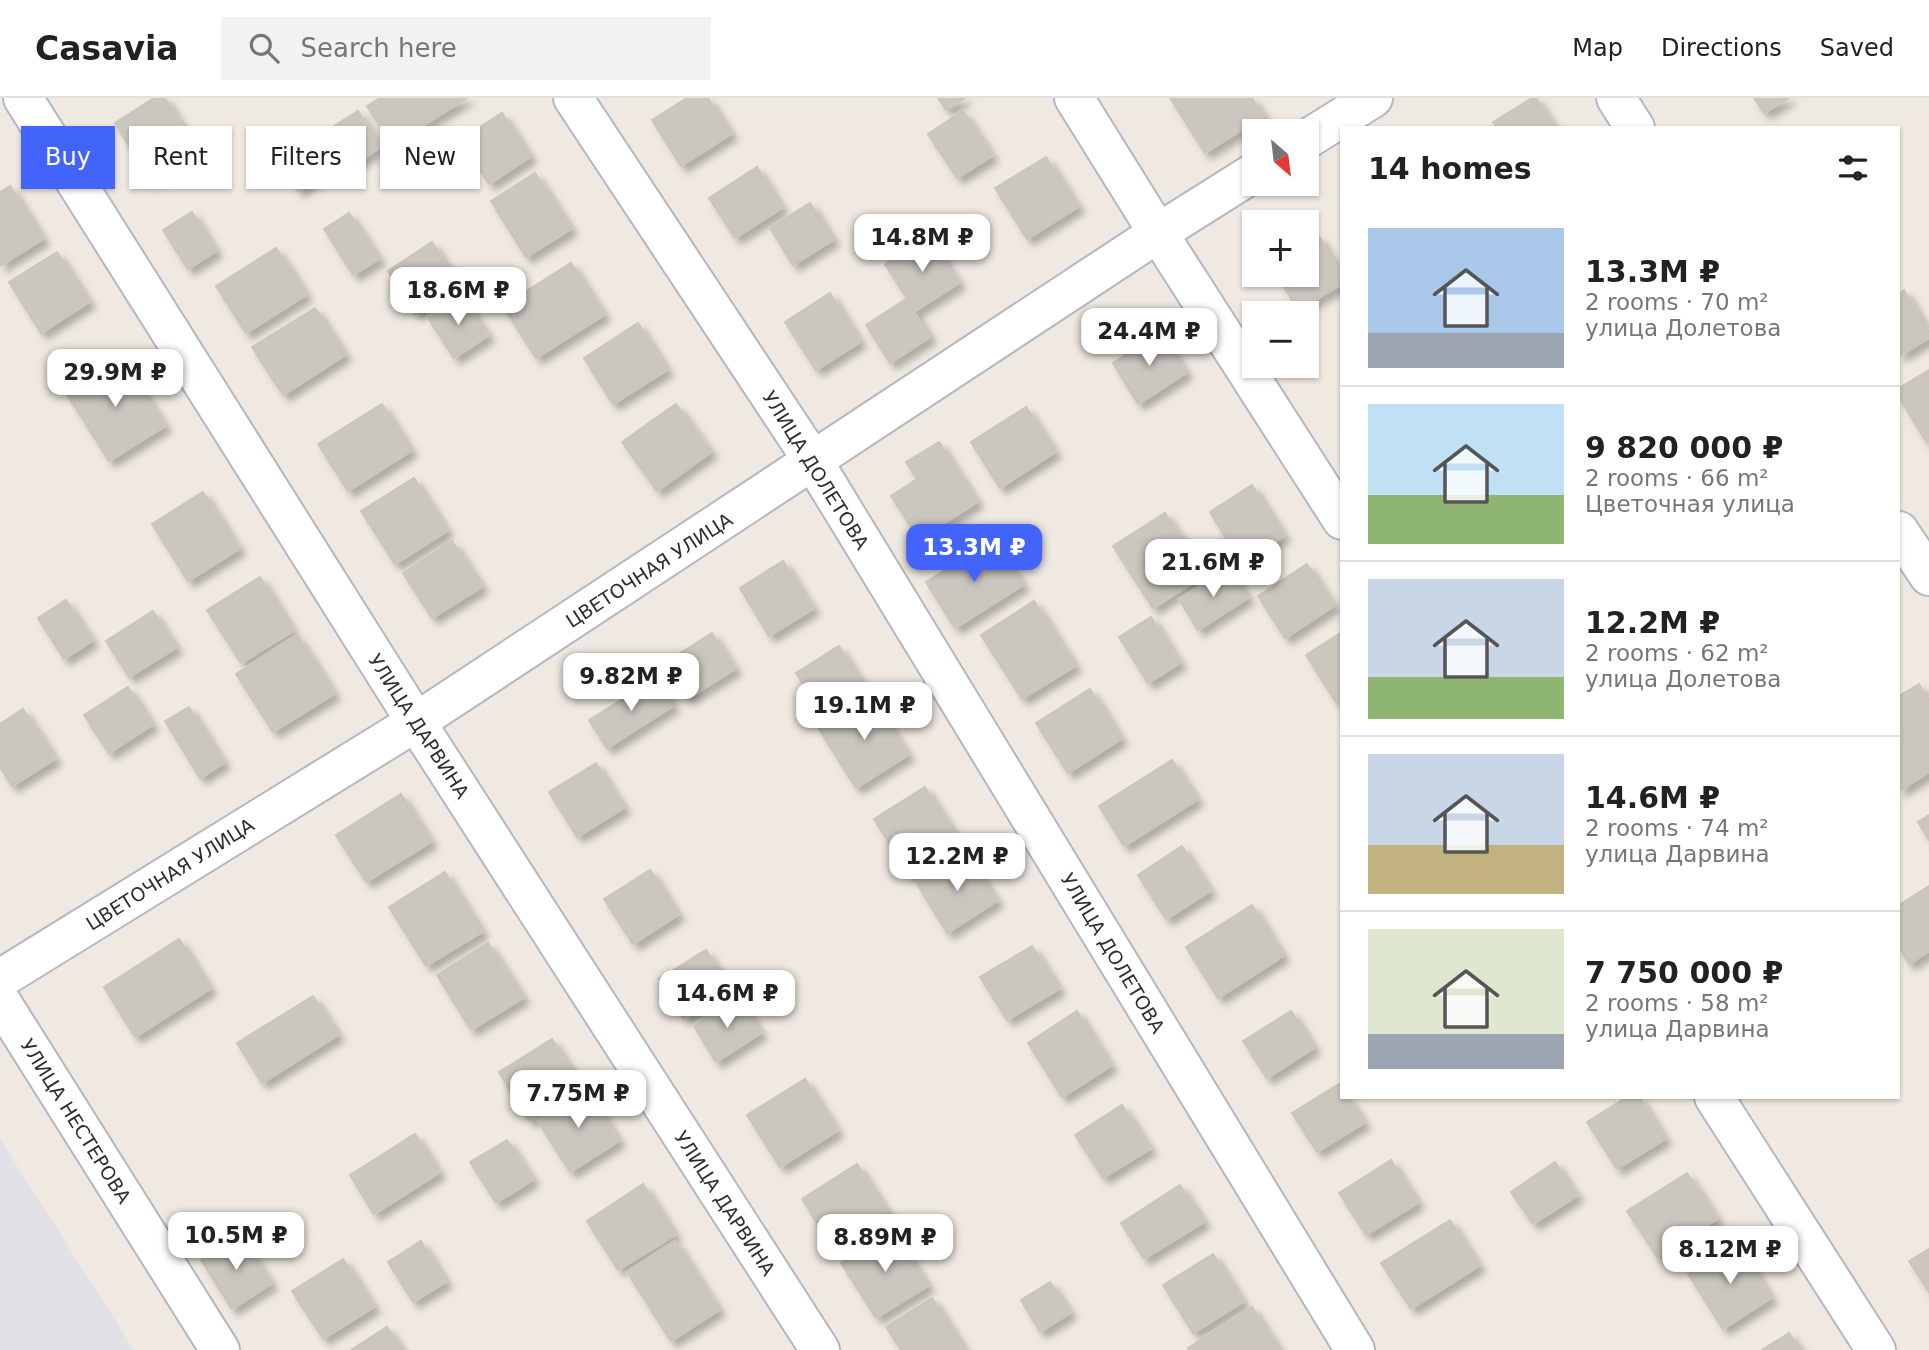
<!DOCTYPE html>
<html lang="en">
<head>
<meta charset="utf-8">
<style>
	body { margin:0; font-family:"DejaVu Sans",sans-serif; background:#f2f2f2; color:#222; height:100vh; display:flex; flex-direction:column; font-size:26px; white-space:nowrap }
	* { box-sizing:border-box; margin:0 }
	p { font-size:23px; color:#767676 }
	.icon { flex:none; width:38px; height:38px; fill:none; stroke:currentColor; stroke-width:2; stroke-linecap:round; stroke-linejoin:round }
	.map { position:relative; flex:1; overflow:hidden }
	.panel { position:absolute; left:1340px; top:28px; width:560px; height:973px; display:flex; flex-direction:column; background:#fff; border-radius:0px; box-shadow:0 2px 5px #0004 }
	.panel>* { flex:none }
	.banner { position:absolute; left:21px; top:28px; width:665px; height:63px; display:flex; gap:14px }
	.needle { width:46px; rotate:152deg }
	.controls { position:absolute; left:1242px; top:21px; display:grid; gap:14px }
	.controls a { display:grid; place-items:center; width:77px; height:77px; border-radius:0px; background:#fff; box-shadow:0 2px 5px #0004; font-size:35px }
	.price { position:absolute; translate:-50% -60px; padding:0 16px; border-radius:14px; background:#fff; color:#222; font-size:23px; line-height:46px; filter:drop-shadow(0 2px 4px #0008) }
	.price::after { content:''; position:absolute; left:50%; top:42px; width:21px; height:16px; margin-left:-10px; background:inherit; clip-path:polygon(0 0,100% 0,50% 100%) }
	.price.selected { background:#4264fb; color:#fff }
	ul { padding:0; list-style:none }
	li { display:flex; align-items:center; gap:21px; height:175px; padding:0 28px }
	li+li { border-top:2px solid #e0e0e0 }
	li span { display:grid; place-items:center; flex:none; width:196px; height:140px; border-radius:0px; color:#555 }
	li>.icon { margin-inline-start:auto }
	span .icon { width:84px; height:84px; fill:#fffc; stroke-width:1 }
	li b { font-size:30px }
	h2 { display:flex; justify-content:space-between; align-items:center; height:84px; padding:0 28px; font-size:30px }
	.pill { padding:0 24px; border-radius:0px; background:#fff; box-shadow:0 2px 5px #0004; font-size:24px; line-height:63px }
	.pill.selected { background:#4264fb; color:#fff }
	header { display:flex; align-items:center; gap:42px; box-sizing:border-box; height:98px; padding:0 35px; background:#fff; border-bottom:2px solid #e0e0e0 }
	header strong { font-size:33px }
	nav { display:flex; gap:38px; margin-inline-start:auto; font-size:24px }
	.search { width:490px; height:63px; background:#f2f2f2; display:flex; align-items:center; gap:18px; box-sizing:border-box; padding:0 24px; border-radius:0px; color:#767676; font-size:26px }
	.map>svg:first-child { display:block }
</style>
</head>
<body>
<header>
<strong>Casavia</strong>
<div class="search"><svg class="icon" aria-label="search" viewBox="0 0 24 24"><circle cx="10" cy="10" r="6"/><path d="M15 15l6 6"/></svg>Search here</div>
<nav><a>Map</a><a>Directions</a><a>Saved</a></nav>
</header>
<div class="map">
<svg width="1929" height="1252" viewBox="0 0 1929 1252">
	<defs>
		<filter id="shadow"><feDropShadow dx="6" dy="6" stdDeviation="3.5" flood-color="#0004"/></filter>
	</defs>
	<rect width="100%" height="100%" fill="#efe9e1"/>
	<polygon fill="#e3e1e8" points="0,1041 134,1252 0,1252"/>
	<g fill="#cbc7bf" stroke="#cbc5ba" stroke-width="2" filter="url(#shadow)">
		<polygon points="154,0 165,0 198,52 150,83 115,25"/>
		<polygon points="380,0 467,0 392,47 367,8"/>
		<polygon points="687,0 708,0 731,36 681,68 652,22"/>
		<polygon points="938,0 965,0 946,12"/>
		<polygon points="1170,0 1252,0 1264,18 1205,55"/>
		<polygon points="1532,0 1536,0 1555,30 1497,30 1493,24"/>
		<polygon points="1754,0 1789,0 1764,15"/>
		<polygon points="358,13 381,49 347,71 323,35"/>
		<polygon points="963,13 992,58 957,80 928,36"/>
		<polygon points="502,15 530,59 489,86 461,41"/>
		<polygon points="301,30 329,74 298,93 270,49"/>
		<polygon points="1046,59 1078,109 1027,141 995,90"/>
		<polygon points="757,69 782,110 735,140 709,100"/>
		<polygon points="535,75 571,131 526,159 491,103"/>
		<polygon points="10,88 43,141 0,168 0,94"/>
		<polygon points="810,105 833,142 793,167 770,130"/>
		<polygon points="192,114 216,153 188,171 163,132"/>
		<polygon points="349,115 379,161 353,177 324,131"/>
		<polygon points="1319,138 1342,178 1342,186 1298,212 1277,177 1307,177 1307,145"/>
		<polygon points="929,139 959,185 915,213 885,166"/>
		<polygon points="432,144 459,187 415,216 388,173"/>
		<polygon points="276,150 306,197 246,235 216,188"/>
		<polygon points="57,154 89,204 41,235 9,184"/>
		<polygon points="571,165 604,217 536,260 503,208"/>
		<polygon points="1904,192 1929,234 1929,240 1899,258 1899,196"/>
		<polygon points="830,195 860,244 816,272 785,224"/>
		<polygon points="462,198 488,238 454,260 428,220"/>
		<polygon points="906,201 930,239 890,265 866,227"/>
		<polygon points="315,210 345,257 283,297 252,249"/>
		<polygon points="638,225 667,272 613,306 584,260"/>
		<polygon points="1161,234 1186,275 1138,306 1113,265"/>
		<polygon points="121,259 165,328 109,363 65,293"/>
		<polygon points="1929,272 1929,344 1927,345 1899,299 1899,290"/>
		<polygon points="382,306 411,353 348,393 318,346"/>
		<polygon points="676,306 711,354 657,393 622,344"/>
		<polygon points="1026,309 1055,354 1000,390 971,344"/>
		<polygon points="939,344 977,404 919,441 891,398 917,381 906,364"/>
		<polygon points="414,380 447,433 395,466 361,413"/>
		<polygon points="1252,387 1284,438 1241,465 1210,414"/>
		<polygon points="203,394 239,451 188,483 152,426"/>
		<polygon points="1165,415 1205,477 1153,510 1113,448"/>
		<polygon points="994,441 1023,487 955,530 926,484"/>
		<polygon points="452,443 482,489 432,520 403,475"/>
		<polygon points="783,463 813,511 769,538 740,490"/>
		<polygon points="1307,466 1334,508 1285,540 1258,498"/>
		<polygon points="1229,470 1248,500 1198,532 1179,501"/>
		<polygon points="260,479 293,533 241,565 207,512"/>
		<polygon points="66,502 92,543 64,561 38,520"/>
		<polygon points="1034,503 1075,568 1022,601 981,537"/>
		<polygon points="153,513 176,550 129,579 106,543"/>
		<polygon points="1151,519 1180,565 1148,585 1119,539"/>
		<polygon points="1342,534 1342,603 1337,606 1306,557"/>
		<polygon points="712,535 735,571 687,601 665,565"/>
		<polygon points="297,537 334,596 273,634 236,576"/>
		<polygon points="839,548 867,593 825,620 796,575"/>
		<polygon points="655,581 673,608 607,650 589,622"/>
		<polygon points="1919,586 1929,602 1929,674 1899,693 1899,598"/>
		<polygon points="128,589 152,627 109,655 84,617"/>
		<polygon points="1090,591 1121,641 1068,675 1036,625"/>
		<polygon points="871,598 908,657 856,690 819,631"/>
		<polygon points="189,609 224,665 200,680 165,623"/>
		<polygon points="23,611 55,661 12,688 0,669 0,626"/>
		<polygon points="1172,662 1197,702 1124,748 1099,708"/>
		<polygon points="596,665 624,710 577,739 549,694"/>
		<polygon points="925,689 961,746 910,778 874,721"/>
		<polygon points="401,696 431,744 366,784 336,737"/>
		<polygon points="1929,717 1929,742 1918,724"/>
		<polygon points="1182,748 1210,793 1166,821 1138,777"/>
		<polygon points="966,755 997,803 947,835 917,786"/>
		<polygon points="650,772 678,817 633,846 604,801"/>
		<polygon points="445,774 482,834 426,868 389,809"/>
		<polygon points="1929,788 1929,853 1909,866 1899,849 1899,807"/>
		<polygon points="1252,807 1283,858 1218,900 1186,849"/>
		<polygon points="179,841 210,891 135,939 104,889"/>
		<polygon points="488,845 523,900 471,932 437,877"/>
		<polygon points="1032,848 1059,891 1007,922 980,879"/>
		<polygon points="706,852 730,892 684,921 659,881"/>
		<polygon points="313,898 338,937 262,985 237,945"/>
		<polygon points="738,899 761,935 716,964 694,928"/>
		<polygon points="1077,913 1111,968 1062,999 1028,945"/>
		<polygon points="1291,913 1314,950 1267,980 1243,943"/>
		<polygon points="552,941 582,988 529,1023 499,974"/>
		<polygon points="805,981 837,1033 780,1069 747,1017"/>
		<polygon points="1339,986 1342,991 1342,999 1348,999 1364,1025 1317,1054 1292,1015"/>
		<polygon points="586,991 619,1043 570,1074 537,1022"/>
		<polygon points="1627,999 1639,999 1665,1041 1617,1071 1587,1024"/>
		<polygon points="1122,1007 1150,1051 1103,1080 1075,1037"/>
		<polygon points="415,1036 439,1075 374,1116 350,1077"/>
		<polygon points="507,1042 533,1082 496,1105 470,1064"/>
		<polygon points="1391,1062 1418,1105 1366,1137 1339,1095"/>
		<polygon points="1555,1064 1577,1098 1533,1126 1511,1094"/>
		<polygon points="857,1066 887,1113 831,1147 802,1101"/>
		<polygon points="1687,1075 1717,1121 1657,1159 1627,1113"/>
		<polygon points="643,1086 675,1137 618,1172 587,1123"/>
		<polygon points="1180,1087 1204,1124 1144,1161 1121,1125"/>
		<polygon points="1450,1122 1479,1168 1411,1211 1381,1165"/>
		<polygon points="893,1133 928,1188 876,1220 841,1165"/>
		<polygon points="240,1137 271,1186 232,1211 201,1162"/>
		<polygon points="421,1143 446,1184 413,1204 388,1164"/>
		<polygon points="675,1143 719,1212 671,1243 627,1174"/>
		<polygon points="1737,1145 1771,1200 1723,1231 1688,1176"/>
		<polygon points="1929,1151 1929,1194 1909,1163"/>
		<polygon points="1213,1156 1243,1204 1193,1235 1163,1187"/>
		<polygon points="343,1161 374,1209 323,1241 292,1193"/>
		<polygon points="1050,1184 1070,1215 1040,1234 1021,1202"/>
		<polygon points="932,1200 965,1252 901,1252 886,1229"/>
		<polygon points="1252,1209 1279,1252 1189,1252 1188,1250"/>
		<polygon points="387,1229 402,1252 351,1252"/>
		<polygon points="1789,1235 1800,1252 1762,1252"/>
	</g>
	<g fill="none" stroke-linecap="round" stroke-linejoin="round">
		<defs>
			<g id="minor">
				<polyline points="23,0 416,624 820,1252"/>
				<polyline points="573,0 813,363 1355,1252"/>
				<polyline points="1074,0 1158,135 1342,422"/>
				<polyline points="1307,41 1373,0"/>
				<polyline points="0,881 416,624 1158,135 1255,74"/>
				<polyline points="1714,999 1876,1252"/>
			</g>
			<polyline id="tertiary" points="0,902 220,1252"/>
			<g id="secondary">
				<polyline points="1616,0 1635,30"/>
				<polyline points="1899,433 1929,478"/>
			</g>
		</defs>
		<use href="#minor" stroke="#b4b7c1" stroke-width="42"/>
		<use href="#tertiary" stroke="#b4b7c1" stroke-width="42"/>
		<use href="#secondary" stroke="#b4b7c1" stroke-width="42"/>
		<use href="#minor" stroke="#fff" stroke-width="38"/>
		<use href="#tertiary" stroke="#fff" stroke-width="38"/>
		<use href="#secondary" stroke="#fff" stroke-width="38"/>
	</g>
	<g text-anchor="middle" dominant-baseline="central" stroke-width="6" stroke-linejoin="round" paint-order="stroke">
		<g font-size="19" fill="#2e2e2e" stroke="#fff">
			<text transform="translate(816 372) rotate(58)">УЛИЦА ДОЛЕТОВА</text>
			<text transform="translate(649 472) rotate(-33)">ЦВЕТОЧНАЯ УЛИЦА</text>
			<text transform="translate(419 628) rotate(57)">УЛИЦА ДАРВИНА</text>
			<text transform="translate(170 776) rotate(-32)">ЦВЕТОЧНАЯ УЛИЦА</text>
			<text transform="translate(1113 855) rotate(59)">УЛИЦА ДОЛЕТОВА</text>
			<text transform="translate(76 1023) rotate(58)">УЛИЦА НЕСТЕРОВА</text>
			<text transform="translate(725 1105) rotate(57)">УЛИЦА ДАРВИНА</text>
		</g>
	</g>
</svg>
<div class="controls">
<a><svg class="needle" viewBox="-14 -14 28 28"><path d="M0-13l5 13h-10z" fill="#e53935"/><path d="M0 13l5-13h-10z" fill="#767676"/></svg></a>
<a>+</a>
<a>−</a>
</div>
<b class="price" style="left:922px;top:176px">14.8M ₽</b>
<b class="price" style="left:458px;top:229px">18.6M ₽</b>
<b class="price" style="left:1149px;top:270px">24.4M ₽</b>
<b class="price" style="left:115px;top:311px">29.9M ₽</b>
<b class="price selected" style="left:974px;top:486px">13.3M ₽</b>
<b class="price" style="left:1213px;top:501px">21.6M ₽</b>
<b class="price" style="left:631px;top:615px">9.82M ₽</b>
<b class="price" style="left:864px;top:644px">19.1M ₽</b>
<b class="price" style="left:957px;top:795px">12.2M ₽</b>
<b class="price" style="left:727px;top:932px">14.6M ₽</b>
<b class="price" style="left:578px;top:1032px">7.75M ₽</b>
<b class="price" style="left:236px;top:1174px">10.5M ₽</b>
<b class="price" style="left:885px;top:1176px">8.89M ₽</b>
<b class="price" style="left:1730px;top:1188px">8.12M ₽</b>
<div class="banner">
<a class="pill selected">Buy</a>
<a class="pill">Rent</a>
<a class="pill">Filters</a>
<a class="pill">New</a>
</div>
<section class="panel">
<h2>14 homes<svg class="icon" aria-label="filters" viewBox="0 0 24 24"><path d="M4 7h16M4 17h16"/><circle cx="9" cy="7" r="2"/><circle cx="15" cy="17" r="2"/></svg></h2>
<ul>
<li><span style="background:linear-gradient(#a9c7e8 75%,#9aa5b1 0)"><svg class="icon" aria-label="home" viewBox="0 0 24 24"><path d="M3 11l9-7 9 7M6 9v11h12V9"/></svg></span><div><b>13.3M ₽</b><p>2 rooms · 70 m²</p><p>улица Долетова</p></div></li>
<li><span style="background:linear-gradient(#bfe0f5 65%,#8fb573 0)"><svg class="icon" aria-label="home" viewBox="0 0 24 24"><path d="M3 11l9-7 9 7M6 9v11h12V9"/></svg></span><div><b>9 820 000 ₽</b><p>2 rooms · 66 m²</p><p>Цветочная улица</p></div></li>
<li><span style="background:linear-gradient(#c9d6e8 70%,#8fb573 0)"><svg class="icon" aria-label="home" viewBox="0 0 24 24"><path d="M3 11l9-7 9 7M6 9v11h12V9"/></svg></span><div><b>12.2M ₽</b><p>2 rooms · 62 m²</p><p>улица Долетова</p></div></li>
<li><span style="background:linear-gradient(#c9d6e8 65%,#c2b280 0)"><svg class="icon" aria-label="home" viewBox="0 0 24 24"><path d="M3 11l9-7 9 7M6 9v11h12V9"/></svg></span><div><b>14.6M ₽</b><p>2 rooms · 74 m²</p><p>улица Дарвина</p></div></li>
<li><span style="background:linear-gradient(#dfe7d0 75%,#9aa5b1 0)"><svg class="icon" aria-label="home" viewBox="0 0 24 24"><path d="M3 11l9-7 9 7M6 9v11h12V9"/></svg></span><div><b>7 750 000 ₽</b><p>2 rooms · 58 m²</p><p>улица Дарвина</p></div></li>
</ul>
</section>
</div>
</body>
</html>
